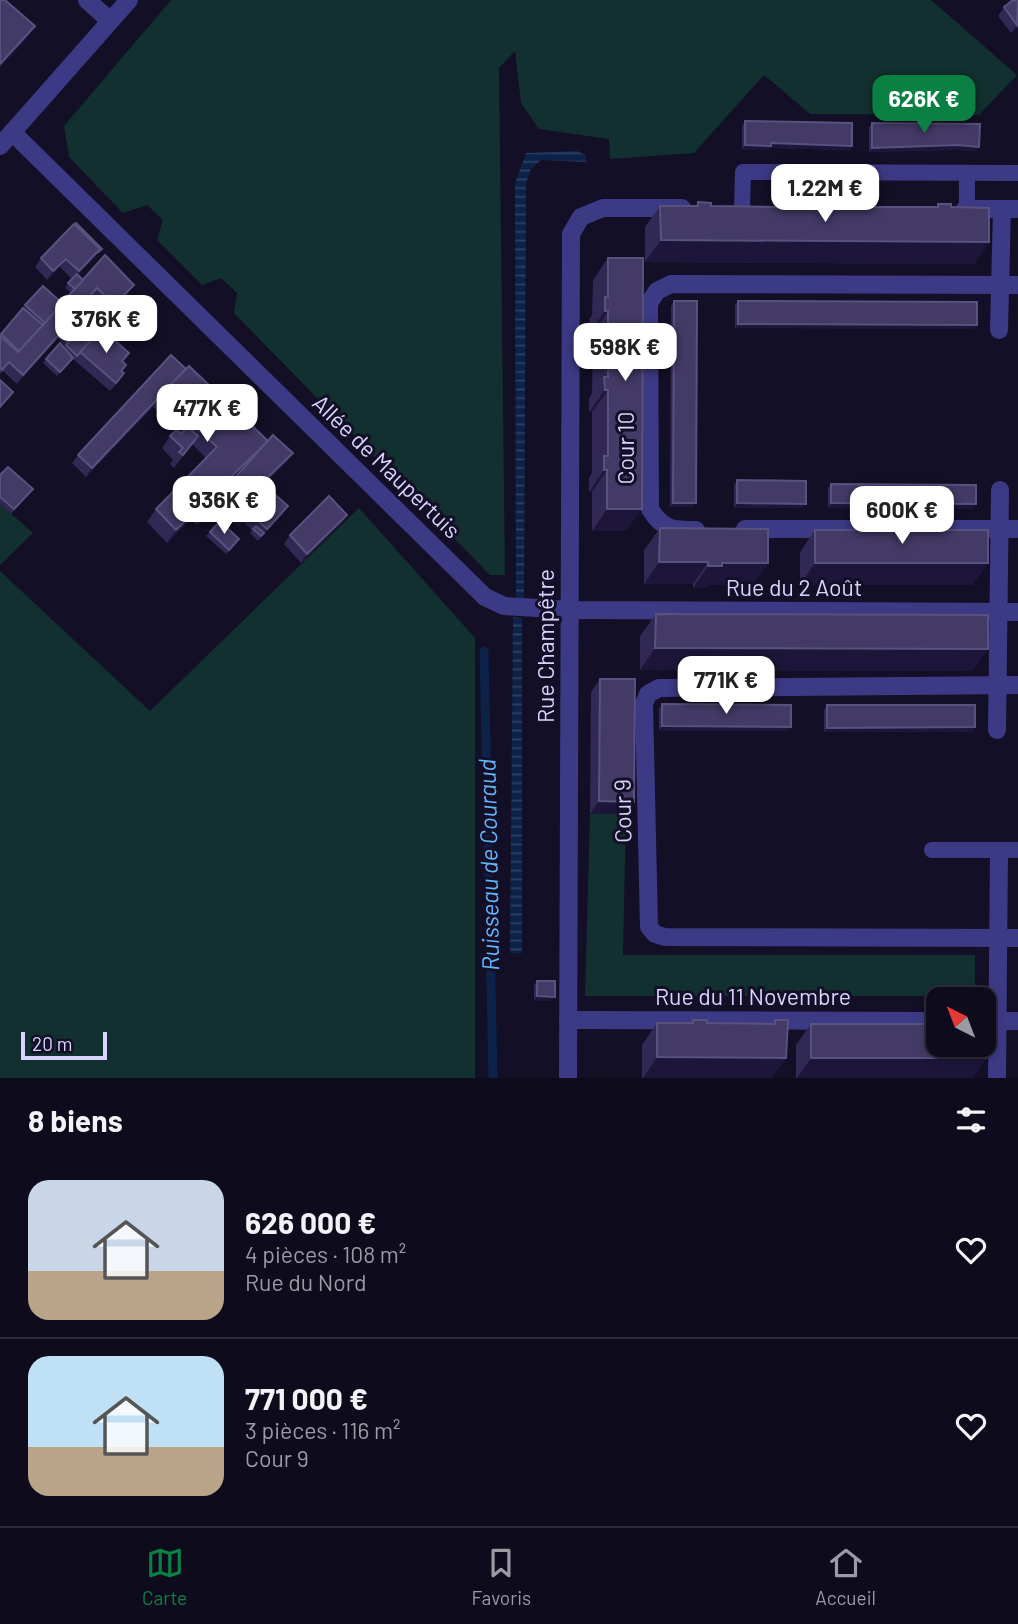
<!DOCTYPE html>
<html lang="fr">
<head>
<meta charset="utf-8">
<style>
	body { margin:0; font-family:Barlow,sans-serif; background:#171425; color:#f1f3f6; height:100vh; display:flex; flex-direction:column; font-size:26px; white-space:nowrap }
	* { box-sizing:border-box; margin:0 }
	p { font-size:23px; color:#9b9ba3 }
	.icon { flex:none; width:38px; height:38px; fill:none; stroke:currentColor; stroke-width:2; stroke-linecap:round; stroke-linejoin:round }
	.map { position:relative; height:1078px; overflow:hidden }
	.sheet { display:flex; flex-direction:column; background:#0e0b1c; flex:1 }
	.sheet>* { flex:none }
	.needle { width:46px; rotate:318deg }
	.buttons { position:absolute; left:926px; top:987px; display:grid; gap:14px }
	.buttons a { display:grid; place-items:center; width:70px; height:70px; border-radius:14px; background:#0e0b1c; box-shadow:0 4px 10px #0003,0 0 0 2px #2e2b3b; font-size:35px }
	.scale { position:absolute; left:21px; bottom:18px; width:86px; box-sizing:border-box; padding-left:7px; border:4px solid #d9d4ff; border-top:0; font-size:19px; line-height:24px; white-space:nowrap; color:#d9d4ff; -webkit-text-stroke:5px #130f26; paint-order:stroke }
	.price { position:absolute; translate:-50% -60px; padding:0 16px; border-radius:14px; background:#fff; color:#222; font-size:23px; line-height:46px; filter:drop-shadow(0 2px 4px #0008) }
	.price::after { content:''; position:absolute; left:50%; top:42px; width:21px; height:16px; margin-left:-10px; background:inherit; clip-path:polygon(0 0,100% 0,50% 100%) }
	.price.selected { background:#0b8043; color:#fff }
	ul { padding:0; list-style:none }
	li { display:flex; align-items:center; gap:21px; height:175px; padding:0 28px }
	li+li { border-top:2px solid #2e2b3b }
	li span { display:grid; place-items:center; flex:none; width:196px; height:140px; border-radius:21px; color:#555 }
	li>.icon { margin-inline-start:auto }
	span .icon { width:84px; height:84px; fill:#fffc; stroke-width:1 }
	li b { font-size:30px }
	h2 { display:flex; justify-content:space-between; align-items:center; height:84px; padding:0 28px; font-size:30px }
	.menu { display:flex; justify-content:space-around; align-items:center; height:98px; border-top:2px solid #2e2b3b; background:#0e0b1c; font-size:19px; color:#9b9ba3 }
	.menu a { display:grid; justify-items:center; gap:4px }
	.menu .selected { color:#0b8043 }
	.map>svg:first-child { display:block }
</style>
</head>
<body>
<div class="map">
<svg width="1018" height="1078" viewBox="0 0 1018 1078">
	<defs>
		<pattern id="water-rules" width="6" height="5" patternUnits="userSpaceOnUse" patternTransform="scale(1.75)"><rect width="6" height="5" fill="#0c2248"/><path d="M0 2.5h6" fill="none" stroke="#2f4163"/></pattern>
	</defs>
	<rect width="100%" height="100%" fill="#130f26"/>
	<g fill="#12302f">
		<polygon points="171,0 931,0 1017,75 979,115 810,114 764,75 694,153 610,159 609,139 539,129 521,103 515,51 499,68 505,575 490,575 234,313 237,293 221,278 202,285 157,240 163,220 147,205 123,213 69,157 64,126"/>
		<polygon points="0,504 33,533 0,565"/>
		<polygon points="359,508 475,638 475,1078 0,1078 0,571 150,711"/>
		<polygon points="590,814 626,814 623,955 975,955 975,996 585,996"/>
	</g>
	<g fill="url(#water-rules)">
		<polygon points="577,151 586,155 586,162 541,160 531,169 526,183 524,600 516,599 515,184 526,153"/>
		<polygon points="513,617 522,618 522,953 510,953"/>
	</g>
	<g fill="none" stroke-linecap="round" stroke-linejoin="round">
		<polyline stroke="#0c2248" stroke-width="9" points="484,651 493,1078"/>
		<g stroke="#3d3a85" stroke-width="16">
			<polyline points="967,173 967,209"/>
			<polyline points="742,209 743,172 1018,173"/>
			<polyline points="932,850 1018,850"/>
		</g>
		<g stroke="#3d3a85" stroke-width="18">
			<polyline points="87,0 110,21"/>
			<polyline points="12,132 485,597 504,606 570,610 1018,612"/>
			<polyline points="0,146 129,0"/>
			<polyline points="965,209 1018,209"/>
			<polyline points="999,330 1002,209"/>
			<polyline points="745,529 1018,529"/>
			<path d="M 696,530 C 673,530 663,530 650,509 L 649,303 L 657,291 L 671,284 L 1018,285"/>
			<polyline points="1018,685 659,688 648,694 644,704 649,927 655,934 665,937 1018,938"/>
			<polyline points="997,730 1000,490"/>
			<polyline points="568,1020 938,1021"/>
			<polyline points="984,1021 1018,1021"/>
			<polyline points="568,1078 571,234 581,217 603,208 682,208"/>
			<polyline points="997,1078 999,851"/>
		</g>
	</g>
	<g fill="#312854" fill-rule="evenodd">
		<polygon points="1013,0 1018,28 1011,33 998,16 1004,7"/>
		<polygon points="745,121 852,146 849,150 770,148 768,150 742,150 742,126"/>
		<polygon points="872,123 976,151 954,150 869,152 869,127"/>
		<polygon points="698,202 711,206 781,206 784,203 797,207 850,207 852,203 865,207 936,207 938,204 951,207 989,242 974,264 645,262 645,227 660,206 696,206"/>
		<polygon points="102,249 78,275 83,280 128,293 108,314 91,297 83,309 71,323 80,331 123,362 122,371 124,373 118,382 110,391 72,358 57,376 43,363 46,359 65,346 58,338 17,384 3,371 0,374 0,335 25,305 62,303 71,293 65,288 72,279 60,267 47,280 35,267 41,258"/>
		<polygon points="608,258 626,531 592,531 592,492 589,492 589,478 592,473 592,412 589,412 589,399 592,393 593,333 590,333 589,319 592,315 593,280"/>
		<polygon points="674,301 693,507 670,507 671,306"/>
		<polygon points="738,301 974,329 735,328 735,305"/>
		<path d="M 186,369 L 268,441 L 293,453 L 287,462 L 264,484 L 288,506 L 282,515 L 258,541 L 250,533 L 252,530 L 243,522 L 240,526 L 236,524 L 229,518 L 233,513 L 221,502 L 197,525 L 191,520 L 167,543 L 147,522 L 156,509 L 206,458 L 192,444 L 174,468 L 170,464 L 173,460 L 162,448 L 170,436 L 181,434 L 153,407 L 86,477 L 72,463 L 78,455 ZM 243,469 L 224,490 L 221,494 L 219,492 Z"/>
		<polygon points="0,475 33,489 11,514 0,504"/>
		<polygon points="737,480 803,508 734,508 734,485"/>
		<polygon points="831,484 973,509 828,508 828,488"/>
		<polygon points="347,515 341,524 301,563 284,544 290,535"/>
		<polygon points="660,528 752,585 708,585 706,588 693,588 693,584 644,584 644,550"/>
		<polygon points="815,530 988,563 972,585 800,585 800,552"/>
		<polygon points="210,532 236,543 226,554 206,536"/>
		<polygon points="656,614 988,649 972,671 640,670 640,636"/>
		<polygon points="600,679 626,814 590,814 591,692"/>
		<polygon points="662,704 788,731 659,731 659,709"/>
		<polygon points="827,705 975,727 972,732 824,732 824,710"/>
		<polygon points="537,981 552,1001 534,1001 534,985"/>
		<polygon points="693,1020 707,1023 772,1024 775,1020 786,1058 771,1078 642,1078 642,1045 657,1023 690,1023"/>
		<polygon points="811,1024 986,1058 972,1078 796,1078 796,1045"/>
	</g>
	<g fill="#1d163a">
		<polygon points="1018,24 1018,28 1011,33"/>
		<polygon points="35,26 24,42 0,68 0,64"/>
		<polygon points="771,143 852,146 849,150 770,148 768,150 742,150 745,145"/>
		<polygon points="957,145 979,147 976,151 954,150 869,152 872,148"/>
		<polygon points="661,240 989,242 974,264 645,262"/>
		<polygon points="100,249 102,249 99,253 73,280 79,271"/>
		<polygon points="66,259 60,267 47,280 53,271"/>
		<polygon points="134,285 128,293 108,314 114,305"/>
		<polygon points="89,301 83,309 17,384 23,375"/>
		<polygon points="605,311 608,311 593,333 590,333"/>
		<polygon points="738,324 977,325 974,329 735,328"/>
		<polygon points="605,390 608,390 592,412 589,412"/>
		<polygon points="158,399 153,407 86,477 92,468"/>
		<polygon points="268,441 259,453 195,516 194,515 191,520 167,543 176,530"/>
		<polygon points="293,453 287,462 256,491 262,483"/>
		<polygon points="604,470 607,470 592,492 589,492"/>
		<polygon points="224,497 221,502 197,525 200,521"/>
		<polygon points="673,503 696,503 693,507 670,507"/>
		<polygon points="737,503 806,504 803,508 734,508"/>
		<polygon points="831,503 976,504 973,509 828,508"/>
		<polygon points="288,506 282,515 258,541 267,529"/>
		<polygon points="607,509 642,509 626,531 592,531"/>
		<polygon points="347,515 341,524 301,563 307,554"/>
		<polygon points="242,516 246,517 240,526 236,524"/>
		<polygon points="659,562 708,562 693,584 644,584"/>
		<polygon points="722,563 768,563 752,585 708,585 706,588 693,588 708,566"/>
		<polygon points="815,563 988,563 972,585 800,585"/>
		<polygon points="655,648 988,649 972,671 640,670"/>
		<polygon points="662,726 791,727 788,731 659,731"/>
		<polygon points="975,727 972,732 824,732 827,728"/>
		<polygon points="599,801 634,802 626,814 590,814"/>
		<polygon points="537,996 555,997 552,1001 534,1001"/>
		<polygon points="657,1057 786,1058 771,1078 643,1078"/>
		<polygon points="811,1058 986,1058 972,1078 797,1078"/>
	</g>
	<g fill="#433a66" stroke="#5a527e" stroke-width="2">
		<polygon points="0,0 5,0 35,26 0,64"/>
		<polygon points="1013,0 1018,0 1017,25 1004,7"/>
		<polygon points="745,121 852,123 852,146 771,143 771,146 745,145"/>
		<polygon points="872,123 980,124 979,147 957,145 872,148"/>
		<polygon points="698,202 711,203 711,206 784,207 784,203 797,203 797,207 852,207 852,203 865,204 865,207 938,207 938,204 951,204 951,207 989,208 989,242 661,240 660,206 698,206"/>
		<polygon points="76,223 102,249 97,253 100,249 75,224"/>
		<polygon points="74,224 100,249 79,271 66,259 53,271 41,258"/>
		<polygon points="105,255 134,285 114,305 97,288 87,299 89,301 23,375 9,362 2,370 0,368 0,336 18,352"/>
		<polygon points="608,258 643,258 642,509 607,509 607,470 604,470 604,456 608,456 608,390 605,390 604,377 608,377 608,311 605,311 605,297 608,297"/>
		<polygon points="77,274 83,280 75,289 68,283"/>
		<polygon points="43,286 62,303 45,323 25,305"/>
		<polygon points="674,301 697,301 696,503 673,503"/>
		<polygon points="738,301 977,302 977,325 738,324"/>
		<polygon points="23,308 43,325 19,351 1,334"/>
		<polygon points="88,322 99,333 77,356 66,345 69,342 60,334 71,323 80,331"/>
		<polygon points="102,329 129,353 122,361 126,365 121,371 124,373 116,383 80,352"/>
		<polygon points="60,343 73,358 60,372 46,359"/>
		<polygon points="171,355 186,369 92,468 78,455"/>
		<polygon points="189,366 268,441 176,530 156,509 217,447 196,427 192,431 198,436 183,455 179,452 183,448 170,436 176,430 181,434 192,423 161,394"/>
		<polygon points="0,380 13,392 0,407"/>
		<polygon points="273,435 293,453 262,483 288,506 267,529 249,513 246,517 242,516 235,510 240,505 224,490"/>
		<polygon points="8,467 33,489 14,509 0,497 0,475"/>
		<polygon points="737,480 806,481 806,504 737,503"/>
		<polygon points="831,484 976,485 976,504 831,503"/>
		<polygon points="218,492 224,497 200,521 194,515"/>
		<polygon points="329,496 347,515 307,554 290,535"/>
		<polygon points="220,521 239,539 229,550 210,532"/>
		<polygon points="256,526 264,533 261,536 253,529"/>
		<polygon points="660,528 768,529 768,563 722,563 722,566 708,566 708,562 659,562"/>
		<rect x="815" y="530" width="173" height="33"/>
		<polygon points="656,614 988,615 988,649 655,648"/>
		<polygon points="600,679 635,679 634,802 599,801"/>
		<polygon points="662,704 791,705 791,727 662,726"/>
		<polygon points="827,705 975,705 975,727 827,728"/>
		<polygon points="537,981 555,981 555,997 537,996"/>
		<polygon points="693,1020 707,1020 707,1023 775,1024 775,1020 788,1020 786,1058 657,1057 657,1023 693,1023"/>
		<polygon points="811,1024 938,1024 938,1045 984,1045 984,1024 986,1024 986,1058 811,1058"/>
	</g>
	<g text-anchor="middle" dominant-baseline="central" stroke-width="6" stroke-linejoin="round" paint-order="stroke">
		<g font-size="23" fill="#d9d4ff" stroke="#130f26">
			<text transform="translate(625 448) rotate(-90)">Cour 10</text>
			<text transform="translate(387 466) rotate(44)">Allée de Maupertuis</text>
			<text x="794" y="587">Rue du 2 Août</text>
			<text transform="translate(545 646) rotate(-90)">Rue Champêtre</text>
			<text transform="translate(622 811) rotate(-91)">Cour 9</text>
			<text x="753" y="996">Rue du 11 Novembre</text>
		</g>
		<g font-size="24" font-style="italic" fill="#62b6ff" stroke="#130f26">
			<text transform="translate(488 865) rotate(-91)">Ruisseau de Couraud</text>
		</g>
	</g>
</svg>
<div class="buttons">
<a><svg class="needle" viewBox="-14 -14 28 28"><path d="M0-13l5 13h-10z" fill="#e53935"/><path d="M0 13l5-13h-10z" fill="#9b9ba3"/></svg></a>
</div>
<div class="scale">20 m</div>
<b class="price selected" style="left:924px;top:135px">626K €</b>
<b class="price" style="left:825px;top:224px">1.22M €</b>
<b class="price" style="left:106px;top:355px">376K €</b>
<b class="price" style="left:625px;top:383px">598K €</b>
<b class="price" style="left:207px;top:444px">477K €</b>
<b class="price" style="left:224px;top:536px">936K €</b>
<b class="price" style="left:902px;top:546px">600K €</b>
<b class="price" style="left:726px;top:716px">771K €</b>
</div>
<section class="sheet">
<h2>8 biens<svg class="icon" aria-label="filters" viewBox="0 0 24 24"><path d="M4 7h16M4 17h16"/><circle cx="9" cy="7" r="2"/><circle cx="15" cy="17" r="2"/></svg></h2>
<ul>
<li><span style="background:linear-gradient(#c9d6e8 65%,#b9a48a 0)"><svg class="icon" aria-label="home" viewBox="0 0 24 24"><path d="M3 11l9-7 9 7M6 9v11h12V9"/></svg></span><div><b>626 000 €</b><p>4 pièces · 108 m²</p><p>Rue du Nord</p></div><svg class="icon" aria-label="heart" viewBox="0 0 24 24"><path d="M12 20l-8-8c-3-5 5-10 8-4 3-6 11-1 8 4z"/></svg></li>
<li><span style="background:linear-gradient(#bfe0f5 65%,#b9a48a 0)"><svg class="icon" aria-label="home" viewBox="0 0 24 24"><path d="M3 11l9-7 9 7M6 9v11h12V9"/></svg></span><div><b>771 000 €</b><p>3 pièces · 116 m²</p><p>Cour 9</p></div><svg class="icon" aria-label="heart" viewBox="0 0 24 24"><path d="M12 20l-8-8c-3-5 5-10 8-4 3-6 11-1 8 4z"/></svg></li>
</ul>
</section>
<nav class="menu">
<a class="selected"><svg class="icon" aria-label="map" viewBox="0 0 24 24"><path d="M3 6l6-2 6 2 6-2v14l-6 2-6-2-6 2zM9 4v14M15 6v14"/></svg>Carte</a>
<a><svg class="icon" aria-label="saved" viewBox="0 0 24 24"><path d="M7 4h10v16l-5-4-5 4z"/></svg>Favoris</a>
<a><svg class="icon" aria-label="home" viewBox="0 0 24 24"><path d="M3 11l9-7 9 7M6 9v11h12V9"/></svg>Accueil</a>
</nav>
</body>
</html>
